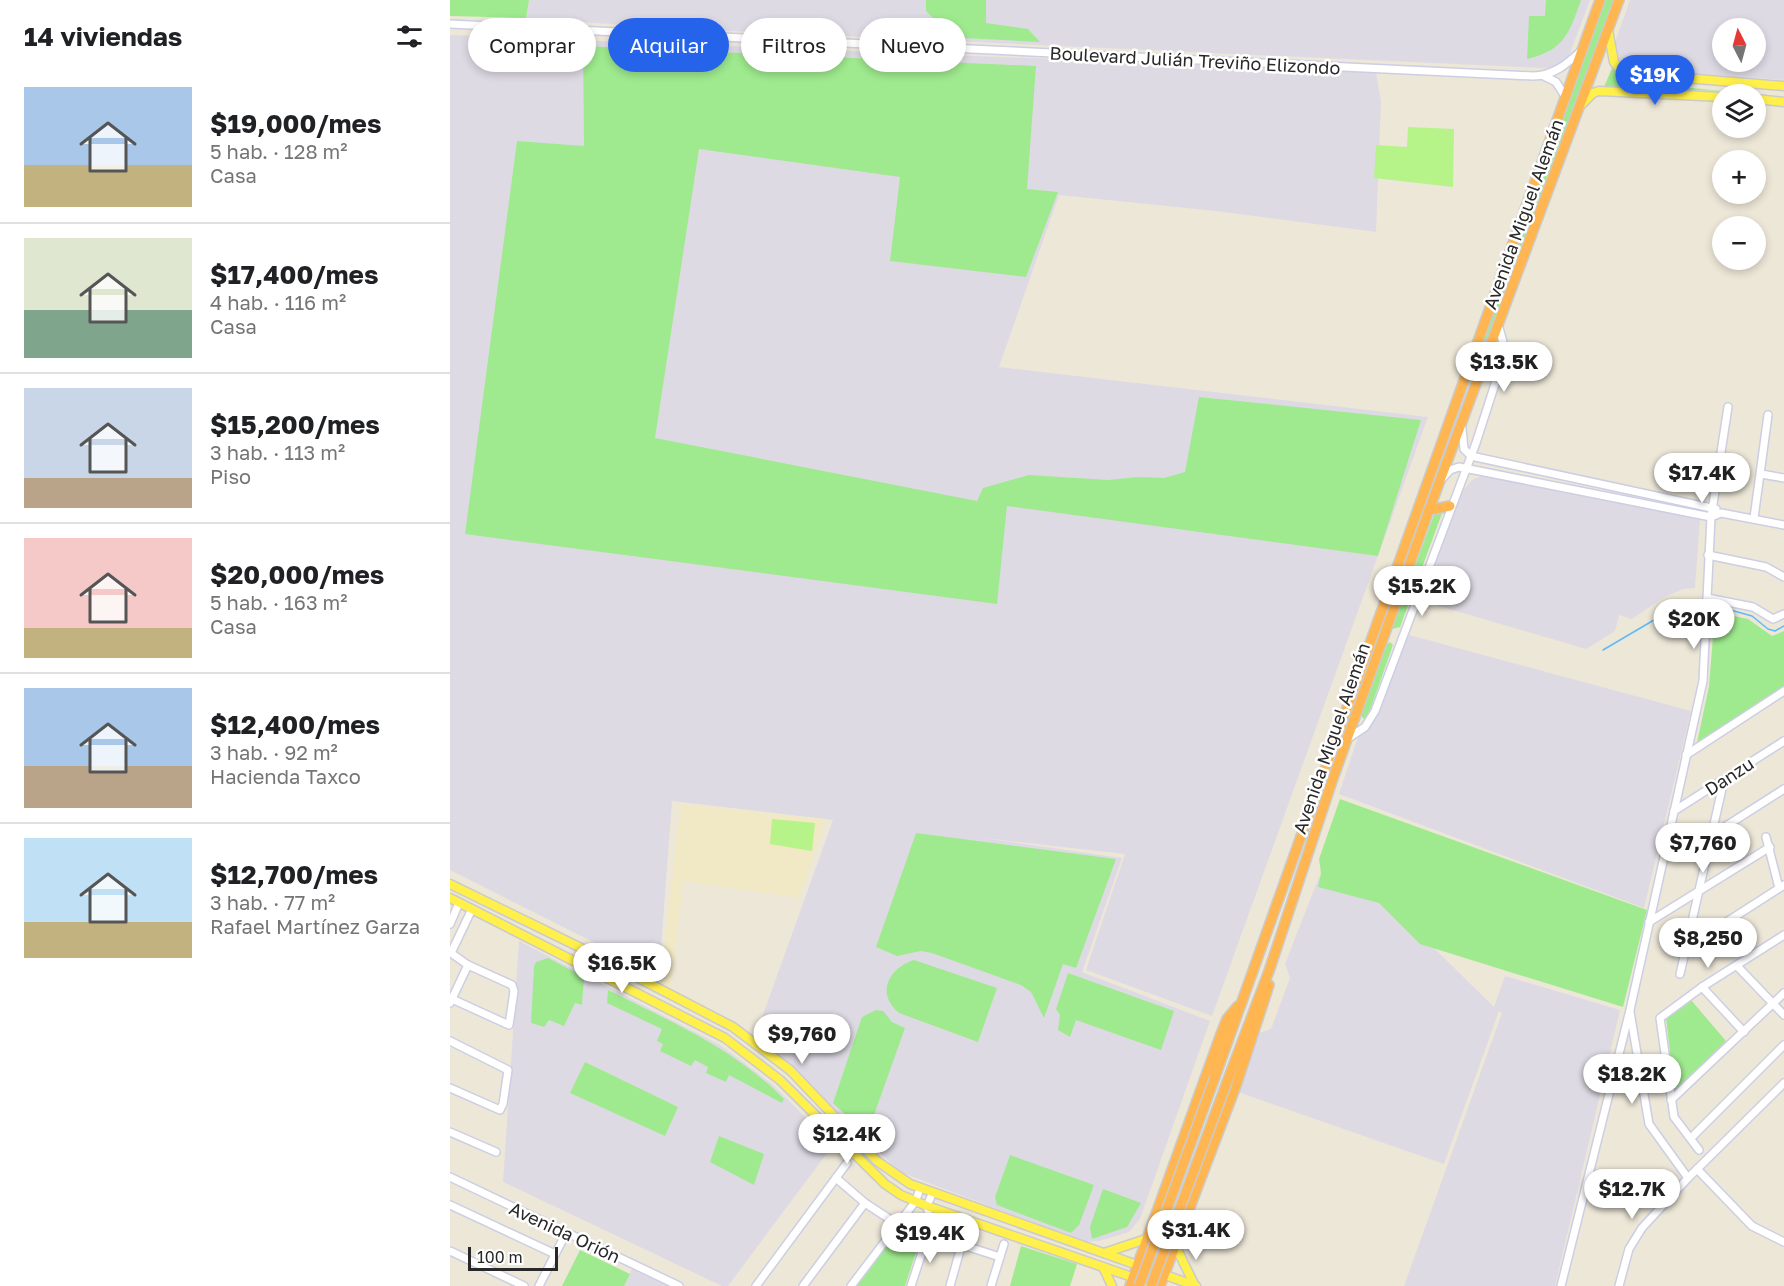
<!DOCTYPE html>
<html lang="es">
<head>
<meta charset="utf-8">
<style>
	body { margin:0; font-family:"Golos Text",sans-serif; background:#f2f2f2; color:#202124; height:100vh; display:flex; flex-direction:column; font-size:22px; white-space:nowrap }
	* { box-sizing:border-box; margin:0 }
	p { font-size:20px; color:#757577 }
	.icon { flex:none; width:33px; height:33px; fill:none; stroke:currentColor; stroke-width:2; stroke-linecap:round; stroke-linejoin:round }
	.map { position:relative; flex:1; overflow:hidden }
	.details { display:flex; flex-direction:column; background:#fff; width:450px }
	.details>* { flex:none }
	.banner { position:absolute; left:18px; top:18px; width:570px; height:54px; display:flex; gap:12px }
	.needle { width:39px; rotate:354deg }
	.tools { position:absolute; left:1262px; top:18px; display:grid; gap:12px }
	.tools a { display:grid; place-items:center; width:54px; height:54px; border-radius:50%; background:#fff; box-shadow:0 3px 9px #0003; font-size:30px }
	.scale { position:absolute; left:18px; bottom:15px; width:90px; box-sizing:border-box; padding-left:6px; border:3px solid #282828; border-top:0; font-size:16px; line-height:21px; white-space:nowrap; color:#282828; -webkit-text-stroke:4px #fff; paint-order:stroke }
	.price { position:absolute; translate:-50% -51px; padding:0 14px; border-radius:21px; background:#fff; color:#222; font-size:20px; line-height:39px; filter:drop-shadow(0 2px 3px #0008) }
	.price::after { content:''; position:absolute; left:50%; top:36px; width:18px; height:14px; margin-left:-9px; background:inherit; clip-path:polygon(0 0,100% 0,50% 100%) }
	.price.on { background:#2563eb; color:#fff }
	ul { padding:0; list-style:none }
	li { display:flex; align-items:center; gap:18px; height:150px; padding:0 24px }
	li+li { border-top:2px solid #e0e0e0 }
	li span { display:grid; place-items:center; flex:none; width:168px; height:120px; border-radius:0px; color:#555 }
	li>.icon { margin-inline-start:auto }
	span .icon { width:72px; height:72px; fill:#fffc; stroke-width:1 }
	li b { font-size:26px }
	h2 { display:flex; justify-content:space-between; align-items:center; height:72px; padding:0 24px; font-size:26px }
	.chip { padding:0 21px; border-radius:27px; background:#fff; box-shadow:0 3px 9px #0003; font-size:21px; line-height:54px }
	.chip.on { background:#2563eb; color:#fff }
	main { display:flex; flex:1; min-height:0 }
	.map>svg:first-child { display:block }
</style>
</head>
<body>
<main>
<section class="details">
<h2>14 viviendas<svg class="icon" aria-label="filters" viewBox="0 0 24 24"><path d="M4 7h16M4 17h16"/><circle cx="9" cy="7" r="2"/><circle cx="15" cy="17" r="2"/></svg></h2>
<ul>
<li><span style="background:linear-gradient(#a9c7e8 65%,#c2b280 0)"><svg class="icon" aria-label="home" viewBox="0 0 24 24"><path d="M3 11l9-7 9 7M6 9v11h12V9"/></svg></span><div><b>$19,000/mes</b><p>5 hab. · 128 m²</p><p>Casa</p></div></li>
<li><span style="background:linear-gradient(#dfe7d0 60%,#7fa58c 0)"><svg class="icon" aria-label="home" viewBox="0 0 24 24"><path d="M3 11l9-7 9 7M6 9v11h12V9"/></svg></span><div><b>$17,400/mes</b><p>4 hab. · 116 m²</p><p>Casa</p></div></li>
<li><span style="background:linear-gradient(#c9d6e8 75%,#b9a48a 0)"><svg class="icon" aria-label="home" viewBox="0 0 24 24"><path d="M3 11l9-7 9 7M6 9v11h12V9"/></svg></span><div><b>$15,200/mes</b><p>3 hab. · 113 m²</p><p>Piso</p></div></li>
<li><span style="background:linear-gradient(#f6c9c9 75%,#c2b280 0)"><svg class="icon" aria-label="home" viewBox="0 0 24 24"><path d="M3 11l9-7 9 7M6 9v11h12V9"/></svg></span><div><b>$20,000/mes</b><p>5 hab. · 163 m²</p><p>Casa</p></div></li>
<li><span style="background:linear-gradient(#a9c7e8 65%,#b9a48a 0)"><svg class="icon" aria-label="home" viewBox="0 0 24 24"><path d="M3 11l9-7 9 7M6 9v11h12V9"/></svg></span><div><b>$12,400/mes</b><p>3 hab. · 92 m²</p><p>Hacienda Taxco</p></div></li>
<li><span style="background:linear-gradient(#bfe0f5 70%,#c2b280 0)"><svg class="icon" aria-label="home" viewBox="0 0 24 24"><path d="M3 11l9-7 9 7M6 9v11h12V9"/></svg></span><div><b>$12,700/mes</b><p>3 hab. · 77 m²</p><p>Rafael Martínez Garza</p></div></li>
</ul>
</section>
<div class="map">
<svg width="1334" height="1286" viewBox="0 0 1334 1286">
	<rect width="100%" height="100%" fill="#ede7d8"/>
	<g fill="#dedae4" fill-rule="evenodd">
		<polygon points="79,0 1140,0 1114,69 218,28 76,18"/>
		<path d="M 1180,0 L 1334,0 L 1334,80 L 1183,69 L 1168,59 L 1164,45 ZM 1272,28 L 1305,28 L 1305,62 L 1272,62 Z"/>
		<polygon points="0,35 926,72 931,102 926,232 766,211 609,195 549,367 978,417 762,1016 636,970 675,854 533,838 672,858 632,972 760,1021 690,1219 679,1232 649,1241 634,1242 450,1172 306,1034 383,820 222,801 209,975 0,870"/>
		<polygon points="1031,476 1250,518 1245,588 1233,589 1214,597 1182,619 1169,615 1165,631 1136,649 972,601 1008,497 1022,480"/>
		<polygon points="959,635 1241,711 1194,908 889,794 908,737"/>
		<polygon points="869,877 932,897 1044,1007 1055,976 1170,1010 1105,1286 954,1286 1052,1013 1049,1011 994,1164 788,1092 809,1033 821,1029 840,978 835,964"/>
		<polygon points="69,941 270,1045 322,1084 383,1145 278,1286 272,1286 53,1182"/>
		<polygon points="182,1269 218,1286 174,1286"/>
	</g>
	<polygon fill="#f1e9c5" points="231,804 376,819 349,898 233,881 221,988 210,981"/>
	<g fill="#9fea8e">
		<polygon points="0,0 79,0 76,18 0,16"/>
		<polygon points="476,0 536,0 536,23 578,29 590,42 493,37 492,27 476,11"/>
		<path d="M 1096,0 L 1131,0 C 1119,33 1115,50 1077,59 L 1079,16 L 1095,16 Z"/>
		<polygon points="1154,0 1165,0 1029,369 1022,367"/>
		<polygon points="133,46 586,66 577,189 608,192 576,277 440,261 450,177 249,149 205,438 527,501 533,488 579,475 658,480 688,477 714,478 735,472 749,397 971,420 928,556 557,506 547,604 15,534 67,141 134,146"/>
		<polygon points="1163,66 1171,77 1183,82 1272,91 1154,87"/>
		<polygon points="994,508 950,627 942,629 985,512"/>
		<polygon points="1265,612 1298,619 1322,636 1334,631 1334,686 1247,743 1259,686"/>
		<polygon points="940,642 943,645 918,716 914,719 911,716 936,645"/>
		<polygon points="890,799 1197,910 1173,1007 970,944 929,903 868,887 871,873 869,859"/>
		<polygon points="466,833 666,859 626,968 613,964 594,1018 581,992 571,985 482,953 471,951 447,956 426,947"/>
		<polygon points="98,958 134,977 132,1005 125,1003 114,1026 99,1020 94,1027 81,1023 84,967 86,962"/>
		<path d="M 464,960 L 547,988 L 528,1042 L 449,1013 C 425,993 439,968 464,960 Z"/>
		<polygon points="618,973 724,1011 711,1050 626,1020 620,1037 608,1030 610,1015 606,1009"/>
		<path d="M 158,990 C 220,1021 285,1049 334,1099 L 332,1103 L 279,1075 L 276,1082 L 256,1073 L 258,1067 L 245,1060 L 241,1066 L 210,1051 L 213,1044 L 207,1041 L 212,1029 L 157,1003 Z"/>
		<polygon points="1241,1000 1276,1041 1225,1093 1216,1018"/>
		<polygon points="426,1010 433,1011 442,1022 455,1028 419,1129 413,1131 383,1103 412,1017"/>
		<polygon points="135,1062 228,1107 215,1136 120,1093"/>
		<polygon points="269,1136 314,1154 304,1185 260,1162"/>
		<polygon points="560,1155 644,1185 629,1225 621,1233 547,1205 545,1197"/>
		<polygon points="653,1189 691,1203 677,1227 642,1239 640,1227"/>
		<polygon points="451,1230 469,1236 470,1240 455,1286 407,1286 447,1231"/>
		<polygon points="571,1246 627,1264 620,1286 560,1286"/>
		<polygon points="130,1250 180,1274 174,1286 112,1286"/>
	</g>
	<g fill="#b6f388">
		<polygon points="958,127 1004,129 1003,187 924,178 926,145 957,147"/>
		<polygon points="322,819 365,823 362,851 320,844"/>
	</g>
	<g fill="none" stroke-linecap="round" stroke-linejoin="round">
		<g stroke="#5ebafb" stroke-width="1.5">
			<polyline points="1266,606 1302,616 1318,629 1325,631 1334,626"/>
			<polyline points="1153,650 1221,610 1247,605"/>
		</g>
		<defs>
			<g id="minor">
				<path d="M 0,24 L 1083,76 C 1103,76 1117,64 1131,51"/>
				<polyline points="1094,76 1106,82 1115,96"/>
				<polyline points="1012,428 1014,449 1021,456 1266,509"/>
				<polyline points="1311,474 1334,478"/>
				<polyline points="993,478 1000,470 1009,467 1261,517 1271,513 1334,525"/>
				<polyline points="1304,518 1318,415"/>
				<polyline points="1258,555 1316,567 1334,577"/>
				<polyline points="1257,598 1303,607 1323,619 1334,614"/>
				<polyline points="897,739 915,727 925,711 1026,443 1053,359 1053,342 1049,328"/>
				<polyline points="1236,755 1334,691"/>
				<polyline points="1224,811 1334,741"/>
				<polyline points="1262,835 1334,789"/>
				<polyline points="1316,837 1329,888"/>
				<polyline points="1199,922 1320,847"/>
				<polyline points="0,924 9,903"/>
				<polyline points="1236,948 1334,885"/>
				<polyline points="1287,966 1334,1015"/>
				<polyline points="1230,974 1274,780"/>
				<polyline points="1252,987 1294,1032"/>
				<polyline points="2,999 59,1025 64,991 62,985 18,965 1,953 22,909"/>
				<polyline points="0,1003 18,965"/>
				<polyline points="1180,1012 1199,1124 1238,1178"/>
				<polyline points="0,1041 58,1070 53,1104 50,1110 0,1088"/>
				<polyline points="1162,1074 1192,1084 1218,1081"/>
				<polyline points="1189,1078 1217,1073"/>
				<polyline points="1221,1100 1334,993"/>
				<polyline points="0,1132 46,1152"/>
				<polyline points="1241,1138 1334,1045"/>
				<polyline points="1249,1150 1224,1117 1210,1018 1252,987 1334,935"/>
				<polyline points="1247,1169 1302,1226 1334,1242"/>
				<polyline points="0,1177 229,1286"/>
				<polyline points="386,1178 415,1203 447,1224 550,1257"/>
				<polyline points="0,1205 105,1254"/>
				<polyline points="0,1251 74,1286"/>
				<polyline points="89,1286 112,1241"/>
				<polyline points="306,1286 397,1163"/>
				<polyline points="353,1286 415,1203"/>
				<polyline points="401,1286 465,1202 470,1189"/>
				<polyline points="461,1286 481,1225 477,1206 482,1194"/>
				<polyline points="500,1286 511,1247"/>
				<polyline points="541,1286 554,1244"/>
				<polyline points="1111,1286 1180,1010 1253,681 1261,517 1278,407"/>
				<polyline points="1169,1286 1179,1249 1192,1228 1238,1178 1334,1083"/>
			</g>
			<g id="major">
				<polyline points="1158,30 1164,62 1173,73 1334,86"/>
				<polyline points="1305,99 1334,102"/>
				<polyline points="1132,104 1143,93 1149,91 1272,97"/>
				<polyline points="0,884 127,946 283,1027 340,1070 427,1161 460,1184 746,1286"/>
				<polyline points="0,898 275,1038 330,1080 435,1184 451,1195 477,1206 708,1286"/>
				<polyline points="725,1245 745,1286"/>
				<polyline points="654,1253 696,1239"/>
				<polyline points="653,1267 662,1286"/>
			</g>
			<g id="highway">
				<polyline points="979,510 1000,506"/>
				<polyline points="765,1077 1150,0"/>
				<polyline points="777,1082 819,971 881,784 979,510 1169,0"/>
				<polyline points="680,1286 771,1034 777,1019 788,1006"/>
				<polyline points="710,1286 787,1083 819,985"/>
			</g>
		</defs>
		<use href="#minor" stroke="#cdcee3" stroke-width="10"/>
		<use href="#major" stroke="#cbcbcb" stroke-width="11"/>
		<use href="#highway" stroke="#cbcbcb" stroke-width="12"/>
		<use href="#minor" stroke="#fff" stroke-width="7"/>
		<use href="#major" stroke="#fff04b" stroke-width="8"/>
		<use href="#highway" stroke="#ffb651" stroke-width="9"/>
		<defs>
			<g id="highway-bridge">
				<polyline points="689,1286 765,1077"/>
				<polyline points="701,1286 777,1082"/>
			</g>
		</defs>
		<use href="#highway-bridge" stroke="#cbcbcb" stroke-width="12" stroke-linecap="butt"/>
		<use href="#highway-bridge" stroke="#ffb651" stroke-width="9"/>
	</g>
	<g text-anchor="middle" dominant-baseline="central" stroke-width="5" stroke-linejoin="round" paint-order="stroke">
		<g font-size="18" fill="#282828" stroke="#fff">
			<text transform="translate(745 60) rotate(3)">Boulevard Julián Treviño Elizondo</text>
			<text transform="translate(1073 214) rotate(-70)">Avenida Miguel Alemán</text>
			<text transform="translate(881 738) rotate(-71)">Avenida Miguel Alemán</text>
			<text transform="translate(1279 776) rotate(-33)">Danzu</text>
			<text transform="translate(115 1232) rotate(25)">Avenida Orión</text>
		</g>
	</g>
</svg>
<div class="tools">
<a><svg class="needle" viewBox="-14 -14 28 28"><path d="M0-13l5 13h-10z" fill="#e53935"/><path d="M0 13l5-13h-10z" fill="#757577"/></svg></a>
<a><svg class="icon" aria-label="layers" viewBox="0 0 24 24"><path d="M12 4l9 5-9 5-9-5zM3 14l9 5 9-5"/></svg></a>
<a>+</a>
<a>−</a>
</div>
<div class="scale">100 m</div>
<b class="price on" style="left:1205px;top:106px">$19K</b>
<b class="price" style="left:1054px;top:393px">$13.5K</b>
<b class="price" style="left:1252px;top:504px">$17.4K</b>
<b class="price" style="left:972px;top:617px">$15.2K</b>
<b class="price" style="left:1244px;top:650px">$20K</b>
<b class="price" style="left:1253px;top:874px">$7,760</b>
<b class="price" style="left:1258px;top:969px">$8,250</b>
<b class="price" style="left:172px;top:994px">$16.5K</b>
<b class="price" style="left:352px;top:1065px">$9,760</b>
<b class="price" style="left:1182px;top:1105px">$18.2K</b>
<b class="price" style="left:397px;top:1165px">$12.4K</b>
<b class="price" style="left:1182px;top:1220px">$12.7K</b>
<b class="price" style="left:746px;top:1261px">$31.4K</b>
<b class="price" style="left:480px;top:1264px">$19.4K</b>
<div class="banner">
<a class="chip">Comprar</a>
<a class="chip on">Alquilar</a>
<a class="chip">Filtros</a>
<a class="chip">Nuevo</a>
</div>
</div>
</main>
</body>
</html>
